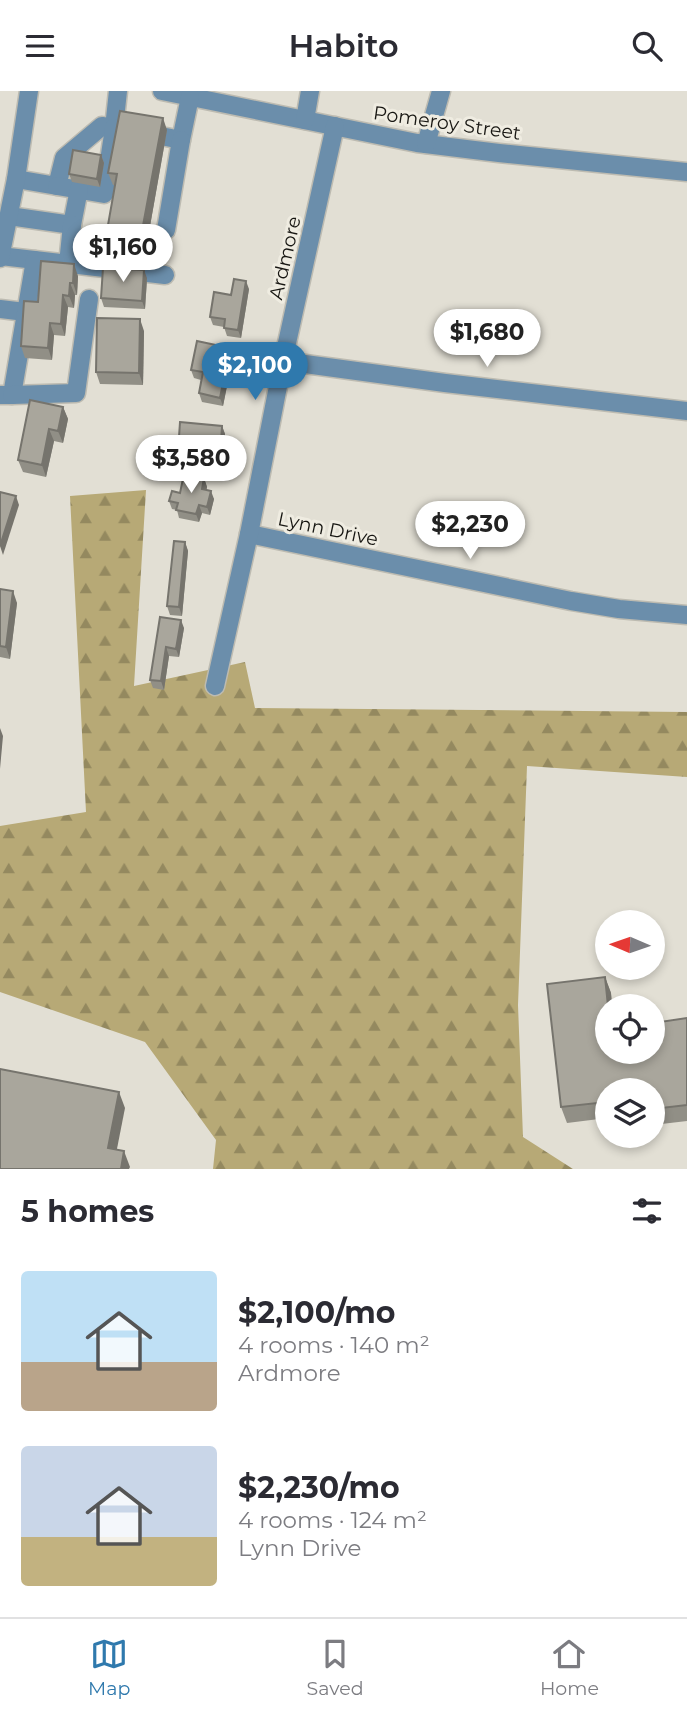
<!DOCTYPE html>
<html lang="en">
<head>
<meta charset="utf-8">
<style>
	body { margin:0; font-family:Montserrat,sans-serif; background:#f2f2f3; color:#2b2b33; height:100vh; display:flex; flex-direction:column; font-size:26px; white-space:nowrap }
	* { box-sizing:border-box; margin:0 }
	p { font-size:23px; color:#7c7c81 }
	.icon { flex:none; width:38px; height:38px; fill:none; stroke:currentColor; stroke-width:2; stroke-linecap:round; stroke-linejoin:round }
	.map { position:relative; height:1078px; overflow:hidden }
	.side { display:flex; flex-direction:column; background:#fff; flex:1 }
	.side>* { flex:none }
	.needle { width:46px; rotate:272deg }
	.controls { position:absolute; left:595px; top:819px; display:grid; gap:14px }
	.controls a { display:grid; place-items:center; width:70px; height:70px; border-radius:50%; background:#fff; box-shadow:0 4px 10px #0003; font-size:35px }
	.price { position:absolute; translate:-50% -60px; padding:0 16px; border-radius:24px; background:#fff; color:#222; font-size:23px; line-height:46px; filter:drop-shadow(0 2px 4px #0008) }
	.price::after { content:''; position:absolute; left:50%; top:42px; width:21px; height:16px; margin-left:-10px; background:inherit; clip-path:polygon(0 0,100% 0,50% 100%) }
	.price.current { background:#2f79ad; color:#fff }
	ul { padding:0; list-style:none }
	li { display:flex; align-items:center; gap:21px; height:175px; padding:0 21px }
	li span { display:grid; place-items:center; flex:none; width:196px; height:140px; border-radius:7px; color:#555 }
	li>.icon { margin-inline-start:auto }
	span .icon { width:84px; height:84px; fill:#fffc; stroke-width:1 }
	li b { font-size:30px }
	h2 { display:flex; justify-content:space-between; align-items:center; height:84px; padding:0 21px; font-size:30px }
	header { display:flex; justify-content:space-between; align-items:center; height:91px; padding:0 21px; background:#fff; font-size:32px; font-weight:600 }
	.tab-bar { display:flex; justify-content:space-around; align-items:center; height:98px; border-top:2px solid #e1e1e2; background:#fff; font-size:19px; color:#7c7c81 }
	.tab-bar a { display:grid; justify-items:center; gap:4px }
	.tab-bar .current { color:#2f79ad }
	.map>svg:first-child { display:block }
</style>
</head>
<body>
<header><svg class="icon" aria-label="menu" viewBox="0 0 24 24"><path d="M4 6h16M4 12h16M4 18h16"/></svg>Habito<svg class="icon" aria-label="search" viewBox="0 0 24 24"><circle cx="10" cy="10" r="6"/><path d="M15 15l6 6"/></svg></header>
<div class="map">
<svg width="687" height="1078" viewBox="0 0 687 1078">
	<defs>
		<pattern id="forest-firs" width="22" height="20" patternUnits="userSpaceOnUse" patternTransform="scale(1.75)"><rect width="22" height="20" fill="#b7a976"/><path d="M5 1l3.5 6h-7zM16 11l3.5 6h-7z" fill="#94895f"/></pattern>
	</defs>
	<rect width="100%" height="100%" fill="#e2dfd4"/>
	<polygon fill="url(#forest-firs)" points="146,399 134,595 245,571 255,617 687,621 687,686 527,675 518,914 523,1046 573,1078 213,1078 216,1049 145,951 0,901 0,735 86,721 70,405"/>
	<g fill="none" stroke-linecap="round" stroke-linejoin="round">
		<defs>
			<g id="minor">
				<polyline points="162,0 417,52 499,62 687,81"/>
				<polyline points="305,29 310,0"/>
				<polyline points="166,46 181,49 190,6"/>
				<polyline points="426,53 441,0"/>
				<polyline points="16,88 57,95 64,67 102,35 114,37 118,0"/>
				<polyline points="57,95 104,103 114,37 123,39"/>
				<polyline points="9,125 72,134 79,98"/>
				<polyline points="166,139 181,49"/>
				<polyline points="0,165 165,184"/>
				<polyline points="0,167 16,88 29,0"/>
				<polyline points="68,173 72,134"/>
				<polyline points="0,218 25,221"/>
				<polyline points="283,270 445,292 687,320"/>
				<polyline points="0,304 12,304 35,169"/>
				<polyline points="12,304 76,302 89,208"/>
				<polyline points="249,443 571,510 619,518 687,524"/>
				<polyline points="215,595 249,443 283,270 335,35"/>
			</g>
		</defs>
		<use href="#minor" stroke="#bdbbb1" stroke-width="21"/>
		<use href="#minor" stroke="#6b8eab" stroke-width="18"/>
	</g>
	<g fill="#918f86">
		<polygon points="167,39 147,152 112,146 108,134 115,94 113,94 108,82"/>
		<polygon points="101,64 104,72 100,96 72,91 69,83"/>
		<polygon points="78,185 77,204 75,204 74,217 68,216 65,245 54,244 52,269 25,267 21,255 38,211"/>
		<polygon points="147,187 145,218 104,216 101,207"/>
		<polygon points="249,198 241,247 227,245 224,236 213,234 210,226 231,204"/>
		<polygon points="144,240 143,294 100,293 96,281"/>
		<polygon points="230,257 233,265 223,315 202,311 199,302 201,289 194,287 191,279"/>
		<polygon points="63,316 68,328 63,352 54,350 46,386 23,381 18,369"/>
		<polygon points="222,335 225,343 224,360 213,360 211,379 187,377 184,368 186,354 182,354 179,346"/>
		<polygon points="204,387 207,396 206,399 214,408 210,424 202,422 199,431 179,427 177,419 172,418 169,410 180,402"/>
		<polygon points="185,451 188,460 182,525 170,524 167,515"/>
		<polygon points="0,498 17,512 10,568 0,566"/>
		<polygon points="160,526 184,537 179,566 169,565 164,599 153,597 150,589"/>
		<polygon points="605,886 611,902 612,915 607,915 607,961 687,927 687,1030 653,1034 653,999 607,999 607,1027 567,1032 561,1016"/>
	</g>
	<g fill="#76746d">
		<polygon points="163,27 167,39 147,152 142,140"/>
		<polygon points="101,64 104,72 100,96 97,88"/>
		<polygon points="74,173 78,185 77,204 73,192"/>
		<polygon points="144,179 147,187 145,218 142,210"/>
		<polygon points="246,190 249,198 241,247 238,239"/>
		<polygon points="70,192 75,204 74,217 69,205"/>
		<polygon points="63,204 68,216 65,245 61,233"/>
		<polygon points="140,228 144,240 143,294 139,282"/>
		<polygon points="50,232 54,244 52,269 48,257"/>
		<polygon points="230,257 233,265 223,315 220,307"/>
		<polygon points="63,316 68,328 63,352 58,340"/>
		<polygon points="222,335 225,343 224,360 221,352"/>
		<polygon points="49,338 54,350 46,386 42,374"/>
		<polygon points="210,351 213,360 211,379 208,371"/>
		<polygon points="204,387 207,396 205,406 202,398"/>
		<polygon points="211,400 214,408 210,424 207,416"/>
		<polygon points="16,405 19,414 3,464 0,455"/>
		<polygon points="199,414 202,422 199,431 196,423"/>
		<polygon points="185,451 188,460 182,525 179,516"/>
		<polygon points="13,500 17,512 10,568 6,556"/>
		<polygon points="181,529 184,537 179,566 176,558"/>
		<polygon points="166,556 169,565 164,599 161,590"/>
		<polygon points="0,637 3,645 0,678"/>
		<polygon points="605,886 611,902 612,915 608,915"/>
		<polygon points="119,1001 125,1017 114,1073 108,1057"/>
		<polygon points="124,1060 130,1076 129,1078 121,1078"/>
	</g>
	<g fill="#a9a69c" stroke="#76746d" stroke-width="2">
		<polygon points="120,20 163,27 142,140 108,134 117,83 108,82"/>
		<polygon points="73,59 101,64 97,88 69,83"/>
		<polygon points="41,170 74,173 73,192 70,192 69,205 63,204 61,233 50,232 48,257 21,255 24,210 38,211"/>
		<polygon points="103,177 144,179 142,210 101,207"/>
		<polygon points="234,188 246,190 238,239 224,237 225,228 210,226 214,201 231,204"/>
		<polygon points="97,227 140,228 139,282 96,281"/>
		<polygon points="197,250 230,257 220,307 199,302 203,281 191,279"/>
		<polygon points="30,309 63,316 58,340 49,338 42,374 18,369"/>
		<polygon points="180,331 222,335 221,352 210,351 208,371 184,368 186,346 179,346"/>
		<polygon points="184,383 204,387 202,398 211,400 207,416 199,414 196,423 176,419 178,412 169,410 172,400 180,402"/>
		<polygon points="0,401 16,405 0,455"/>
		<polygon points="174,450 185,451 179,516 167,515"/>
		<polygon points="0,498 13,500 6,556 0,555"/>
		<polygon points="160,526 181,529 176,558 166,556 161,590 150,589"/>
		<polygon points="605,886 608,915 607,915 607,961 653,961 653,932 687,927 687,1014 653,1018 653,999 607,999 607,1024 606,1011 561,1016 547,893"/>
		<polygon points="0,978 119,1001 108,1057 124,1060 121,1078 0,1078"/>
	</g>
	<g text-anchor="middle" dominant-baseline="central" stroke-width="6" stroke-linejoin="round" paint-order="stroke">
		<g font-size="19" fill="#171612" stroke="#efece1">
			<text transform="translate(447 32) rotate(8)">Pomeroy Street</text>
			<text transform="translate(285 167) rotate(-77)">Ardmore</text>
			<text transform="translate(328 438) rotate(12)">Lynn Drive</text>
		</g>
	</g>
</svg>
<div class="controls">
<a><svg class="needle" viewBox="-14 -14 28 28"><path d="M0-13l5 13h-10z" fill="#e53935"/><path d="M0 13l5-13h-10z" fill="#7c7c81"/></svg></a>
<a><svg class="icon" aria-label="locate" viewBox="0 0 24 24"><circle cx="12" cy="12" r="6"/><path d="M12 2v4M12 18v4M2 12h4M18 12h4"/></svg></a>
<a><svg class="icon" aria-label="layers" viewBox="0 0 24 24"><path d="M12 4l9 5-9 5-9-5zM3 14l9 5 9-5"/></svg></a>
</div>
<b class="price" style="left:123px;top:193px">$1,160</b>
<b class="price" style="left:487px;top:278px">$1,680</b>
<b class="price current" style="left:255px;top:311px">$2,100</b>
<b class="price" style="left:191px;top:404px">$3,580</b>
<b class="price" style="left:470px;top:470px">$2,230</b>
</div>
<section class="side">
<h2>5 homes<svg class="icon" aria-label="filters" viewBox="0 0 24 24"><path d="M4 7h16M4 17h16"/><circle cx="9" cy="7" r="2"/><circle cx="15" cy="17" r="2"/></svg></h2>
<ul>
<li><span style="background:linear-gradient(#bfe0f5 65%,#b9a48a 0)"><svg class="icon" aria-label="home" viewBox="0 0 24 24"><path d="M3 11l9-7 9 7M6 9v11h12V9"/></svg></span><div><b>$2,100/mo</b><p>4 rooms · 140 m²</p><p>Ardmore</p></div></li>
<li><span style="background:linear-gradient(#c9d6e8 65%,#c2b280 0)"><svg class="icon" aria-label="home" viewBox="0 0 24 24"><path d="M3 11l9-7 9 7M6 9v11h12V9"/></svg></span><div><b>$2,230/mo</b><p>4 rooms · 124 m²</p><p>Lynn Drive</p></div></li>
</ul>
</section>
<nav class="tab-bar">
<a class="current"><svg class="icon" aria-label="map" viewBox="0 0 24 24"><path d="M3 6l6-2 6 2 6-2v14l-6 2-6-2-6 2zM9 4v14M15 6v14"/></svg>Map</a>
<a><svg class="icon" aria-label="saved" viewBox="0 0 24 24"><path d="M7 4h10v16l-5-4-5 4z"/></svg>Saved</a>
<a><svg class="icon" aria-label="home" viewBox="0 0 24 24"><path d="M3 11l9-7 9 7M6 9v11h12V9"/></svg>Home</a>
</nav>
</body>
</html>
